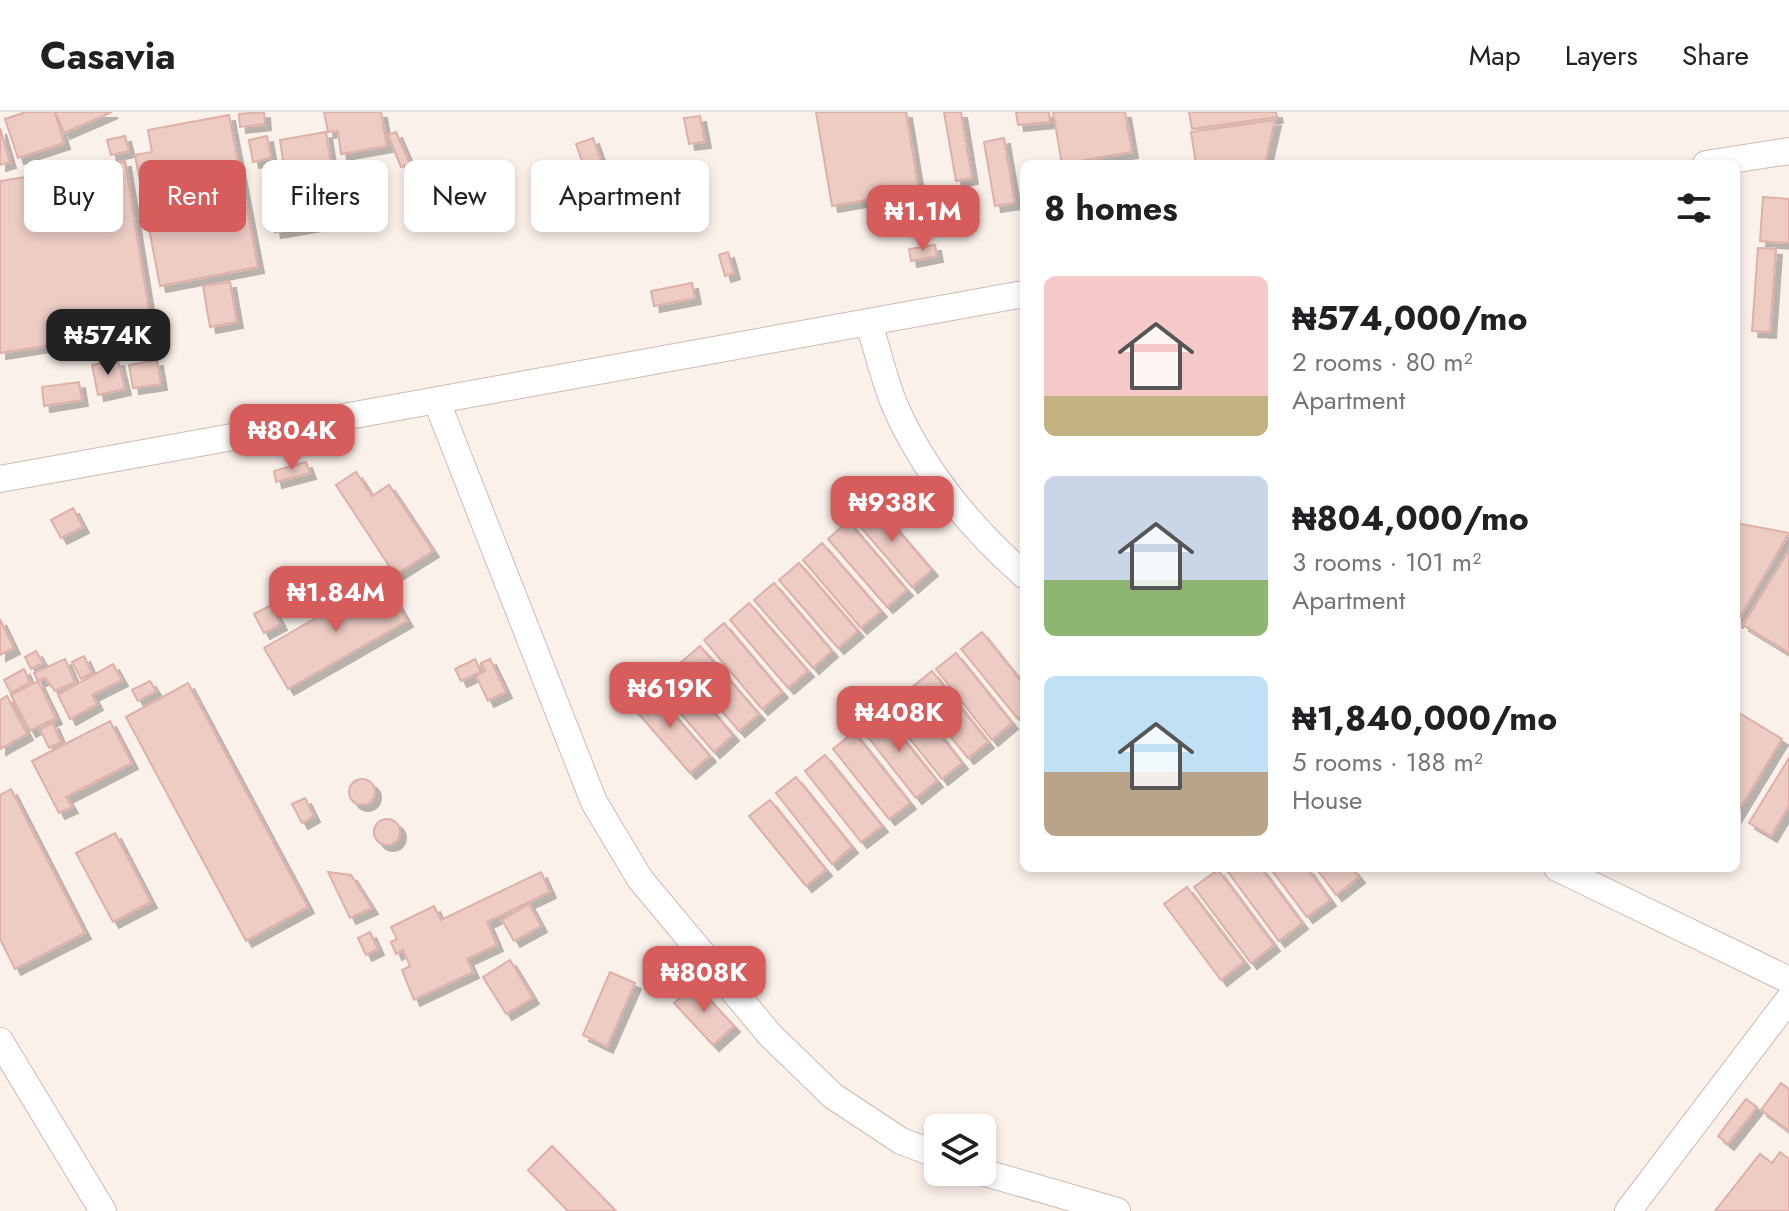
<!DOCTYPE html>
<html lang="en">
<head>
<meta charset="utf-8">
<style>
	body { margin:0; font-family:Jost,sans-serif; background:#f2f2f2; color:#202124; height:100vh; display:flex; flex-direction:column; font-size:30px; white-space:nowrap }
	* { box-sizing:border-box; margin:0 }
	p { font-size:26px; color:#757577 }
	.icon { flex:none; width:44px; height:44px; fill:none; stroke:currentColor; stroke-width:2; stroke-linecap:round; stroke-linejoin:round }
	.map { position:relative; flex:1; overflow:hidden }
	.drawer { position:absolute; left:1020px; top:48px; width:720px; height:712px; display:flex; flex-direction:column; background:#fff; border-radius:12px; box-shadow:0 4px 12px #0003 }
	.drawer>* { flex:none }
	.hud { position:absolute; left:24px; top:48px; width:760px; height:72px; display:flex; gap:16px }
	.controls { position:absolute; left:924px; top:1002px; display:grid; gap:16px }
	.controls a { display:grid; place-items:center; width:72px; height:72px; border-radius:12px; background:#fff; box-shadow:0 4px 12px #0003; font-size:40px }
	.price { position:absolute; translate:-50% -68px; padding:0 18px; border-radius:16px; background:#d75d5d; color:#fff; font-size:26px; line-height:52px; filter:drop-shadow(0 2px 4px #0008) }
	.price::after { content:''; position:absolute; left:50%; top:48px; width:24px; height:18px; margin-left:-12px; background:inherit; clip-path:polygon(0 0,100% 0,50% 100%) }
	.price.active { background:#222; color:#fff }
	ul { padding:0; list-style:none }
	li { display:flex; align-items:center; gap:24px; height:200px; padding:0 24px }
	li span { display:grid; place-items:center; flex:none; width:224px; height:160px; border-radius:12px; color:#555 }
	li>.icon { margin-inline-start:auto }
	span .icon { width:96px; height:96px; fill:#fffc; stroke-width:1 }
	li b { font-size:34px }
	h2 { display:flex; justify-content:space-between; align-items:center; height:96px; padding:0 24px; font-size:34px }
	.pill { padding:0 28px; border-radius:12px; background:#fff; box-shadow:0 4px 12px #0003; font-size:28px; line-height:72px }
	.pill.active { background:#d75d5d; color:#fff }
	header { display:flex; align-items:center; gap:48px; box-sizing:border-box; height:112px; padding:0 40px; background:#fff; border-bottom:2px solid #e0e0e0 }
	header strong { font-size:38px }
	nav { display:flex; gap:44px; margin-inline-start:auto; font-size:28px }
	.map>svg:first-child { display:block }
</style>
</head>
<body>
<header>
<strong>Casavia</strong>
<nav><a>Map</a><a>Layers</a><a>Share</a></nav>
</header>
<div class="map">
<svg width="1789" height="1099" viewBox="0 0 1789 1099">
	<defs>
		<filter id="shadow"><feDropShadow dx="6" dy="6" stdDeviation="0" flood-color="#0004"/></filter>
	</defs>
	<rect width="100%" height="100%" fill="#fbf1eb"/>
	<g fill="#edccc5" stroke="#deb0a7" stroke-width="2" filter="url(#shadow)">
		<polygon points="26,0 55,0 64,31 18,46 5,7"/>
		<polygon points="55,0 112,0 64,21"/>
		<polygon points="264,0 265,12 240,15 239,2"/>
		<polygon points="324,0 381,0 387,34 341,42 338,19 328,20"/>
		<polygon points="816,0 906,0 919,79 832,94"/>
		<polygon points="944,0 961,0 972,66 956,69"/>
		<polygon points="1016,0 1049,0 1050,10 1018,13"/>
		<polygon points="1053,0 1125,0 1132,40 1062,52"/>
		<polygon points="1189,0 1276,0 1277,5 1192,17"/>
		<polygon points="229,3 258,155 160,174 135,43 152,40 148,18"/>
		<polygon points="700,4 705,30 689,32 684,6"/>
		<polygon points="1275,8 1265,52 1196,52 1191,20"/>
		<polygon points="0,16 10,50 0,53"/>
		<polygon points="326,20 340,109 275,120 266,72 286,68 280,28"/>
		<polygon points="396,20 410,52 401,55 388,23"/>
		<polygon points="125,24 129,39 111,43 107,28"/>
		<polygon points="267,24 271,46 253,50 249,28"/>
		<polygon points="593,26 605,60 588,66 576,32"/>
		<polygon points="1004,26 1015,91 995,94 984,30"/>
		<polygon points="125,49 152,217 0,241 0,69"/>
		<polygon points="1763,85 1789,87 1789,131 1760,129"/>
		<polygon points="935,133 937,144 911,149 909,137"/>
		<polygon points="1758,136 1776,137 1770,220 1752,219"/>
		<polygon points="728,140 734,161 725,164 719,143"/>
		<polygon points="230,170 237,210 210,215 203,174"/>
		<polygon points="692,171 695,186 654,194 651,179"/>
		<polygon points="118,248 125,277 98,283 92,253"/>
		<polygon points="157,248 161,272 133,276 129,253"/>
		<polygon points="79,270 82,288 44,294 42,275"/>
		<polygon points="306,350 310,361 276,370 274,359"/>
		<polygon points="356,360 372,384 389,373 433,439 395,463 336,373"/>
		<polygon points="873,389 932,458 912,475 853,406"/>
		<polygon points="73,396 83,415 61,426 51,408"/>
		<polygon points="848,409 907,478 887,495 828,427"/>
		<polygon points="1736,411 1789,421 1737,510 1736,509"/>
		<polygon points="822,431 881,499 861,516 803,448"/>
		<polygon points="1789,438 1789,541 1743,513"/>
		<polygon points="799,451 858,519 838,536 779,468"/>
		<polygon points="383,467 407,509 288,577 264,536"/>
		<polygon points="774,471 832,539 813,556 754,488"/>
		<polygon points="749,491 808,559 788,576 730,508"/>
		<polygon points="271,493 281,512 264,521 254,502"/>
		<polygon points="0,507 14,536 0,543"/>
		<polygon points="724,511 782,580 762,597 704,528"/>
		<polygon points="982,520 1024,573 1024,602 1018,607 961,537"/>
		<polygon points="700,534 759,602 739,619 680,551"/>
		<polygon points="36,539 43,551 31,557 25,545"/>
		<polygon points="956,541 1012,611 992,628 936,557"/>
		<polygon points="84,544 92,561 81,567 72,550"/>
		<polygon points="65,547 75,570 55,579 45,566 38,569 34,561"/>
		<polygon points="475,547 481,560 461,569 455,557"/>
		<polygon points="490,547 506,580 488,589 476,564 485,559 481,551"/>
		<polygon points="113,552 122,568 92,583 97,592 70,607 58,583"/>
		<polygon points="675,555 733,623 714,640 655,572"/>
		<polygon points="24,557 30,570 11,581 4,568"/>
		<polygon points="932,559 988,630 968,646 911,576"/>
		<polygon points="38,569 56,606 30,619 11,583"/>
		<polygon points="150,569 156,579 138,589 132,578"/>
		<polygon points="188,571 308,795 246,829 126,605"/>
		<polygon points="651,576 710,644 690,661 631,593"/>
		<polygon points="907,580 962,651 942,667 886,597"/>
		<polygon points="7,584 27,622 0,637 0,588"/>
		<polygon points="881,599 937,669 916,686 860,615"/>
		<polygon points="1736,599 1782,627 1736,703"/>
		<polygon points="110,609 132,651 66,685 72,695 59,701 32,649"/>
		<polygon points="53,611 61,630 49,636 40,617"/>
		<polygon points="854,620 910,691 889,707 833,637"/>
		<polygon points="825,643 882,714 861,730 805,659"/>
		<polygon points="1789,646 1789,694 1771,724 1749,711"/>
		<polygon points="796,665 852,735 832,752 776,681"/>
		<circle cx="362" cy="680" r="13"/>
		<polygon points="11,677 85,821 15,857 0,827 0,683"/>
		<polygon points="305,686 314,704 302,711 292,692"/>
		<polygon points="770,688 826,758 806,774 749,704"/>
		<circle cx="387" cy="720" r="13"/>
		<polygon points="115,721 151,790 113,810 76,741"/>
		<polygon points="1225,756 1261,756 1302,811 1279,829"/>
		<polygon points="1270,756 1307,756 1330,788 1307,805"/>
		<polygon points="1316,756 1352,756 1359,765 1336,783"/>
		<polygon points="1218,758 1274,833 1251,851 1194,775"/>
		<polygon points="328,760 351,763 372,796 350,806"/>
		<polygon points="541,760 550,780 487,810 497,833 467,847 473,860 414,888 402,858 410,854 403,838 396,842 391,830 397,827 391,815 434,794 441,808"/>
		<polygon points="1187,775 1244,850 1221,868 1164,792"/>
		<polygon points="529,792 541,814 514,829 502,808"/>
		<polygon points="370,820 378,837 366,843 358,826"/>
		<polygon points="655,840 672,856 664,864 648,848"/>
		<polygon points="510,848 533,886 506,902 483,865"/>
		<polygon points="610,860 635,871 607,935 583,923"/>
		<polygon points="695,872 734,914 713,933 674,891"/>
		<polygon points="1781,971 1789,977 1789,1019 1761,998"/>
		<polygon points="1746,987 1757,995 1728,1032 1718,1024"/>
		<polygon points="552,1034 616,1099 568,1099 528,1058"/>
		<polygon points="1780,1040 1789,1047 1789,1099 1715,1099 1760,1042 1772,1051"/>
	</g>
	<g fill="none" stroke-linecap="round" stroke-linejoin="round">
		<defs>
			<g id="minor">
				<polyline points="1706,52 1789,39"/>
				<path d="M 869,212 C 878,239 884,268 895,294 C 924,360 971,416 1024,463"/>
				<polyline points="437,290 594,690 640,767 770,923 833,984 901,1029 938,1043"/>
				<polyline points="0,367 1024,182"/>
				<polyline points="1557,756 1789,868"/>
				<polyline points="0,929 103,1099"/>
				<polyline points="982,1060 1117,1099"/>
				<polyline points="1628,1099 1789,887"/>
			</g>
		</defs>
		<use href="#minor" stroke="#cebab4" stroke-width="28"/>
		<use href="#minor" stroke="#fff" stroke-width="26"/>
	</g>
</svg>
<div class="controls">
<a><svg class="icon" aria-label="layers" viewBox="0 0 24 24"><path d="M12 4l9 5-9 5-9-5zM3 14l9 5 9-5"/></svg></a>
</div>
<b class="price" style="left:923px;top:141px">₦1.1M</b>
<b class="price active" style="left:108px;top:265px">₦574K</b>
<b class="price" style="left:292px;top:360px">₦804K</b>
<b class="price" style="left:892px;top:432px">₦938K</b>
<b class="price" style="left:336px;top:522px">₦1.84M</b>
<b class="price" style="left:670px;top:618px">₦619K</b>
<b class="price" style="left:899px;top:642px">₦408K</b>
<b class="price" style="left:704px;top:902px">₦808K</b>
<div class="hud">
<a class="pill">Buy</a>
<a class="pill active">Rent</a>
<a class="pill">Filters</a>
<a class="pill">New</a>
<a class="pill">Apartment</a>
</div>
<section class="drawer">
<h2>8 homes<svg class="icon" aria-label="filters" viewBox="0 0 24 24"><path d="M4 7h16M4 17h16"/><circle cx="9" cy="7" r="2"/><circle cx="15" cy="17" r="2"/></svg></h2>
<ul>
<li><span style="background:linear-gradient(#f6c9c9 75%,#c2b280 0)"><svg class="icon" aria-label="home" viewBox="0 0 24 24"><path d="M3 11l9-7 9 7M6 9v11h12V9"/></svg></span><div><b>₦574,000/mo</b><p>2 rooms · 80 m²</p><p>Apartment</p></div></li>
<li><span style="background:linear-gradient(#c9d6e8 65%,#8fb573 0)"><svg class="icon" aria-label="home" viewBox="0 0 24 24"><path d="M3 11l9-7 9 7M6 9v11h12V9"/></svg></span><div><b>₦804,000/mo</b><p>3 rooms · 101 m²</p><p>Apartment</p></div></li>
<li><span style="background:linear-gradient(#bfe0f5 60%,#b9a48a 0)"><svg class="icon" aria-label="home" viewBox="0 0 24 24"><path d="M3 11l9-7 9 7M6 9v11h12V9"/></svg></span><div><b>₦1,840,000/mo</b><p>5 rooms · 188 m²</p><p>House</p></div></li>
</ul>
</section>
</div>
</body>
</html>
